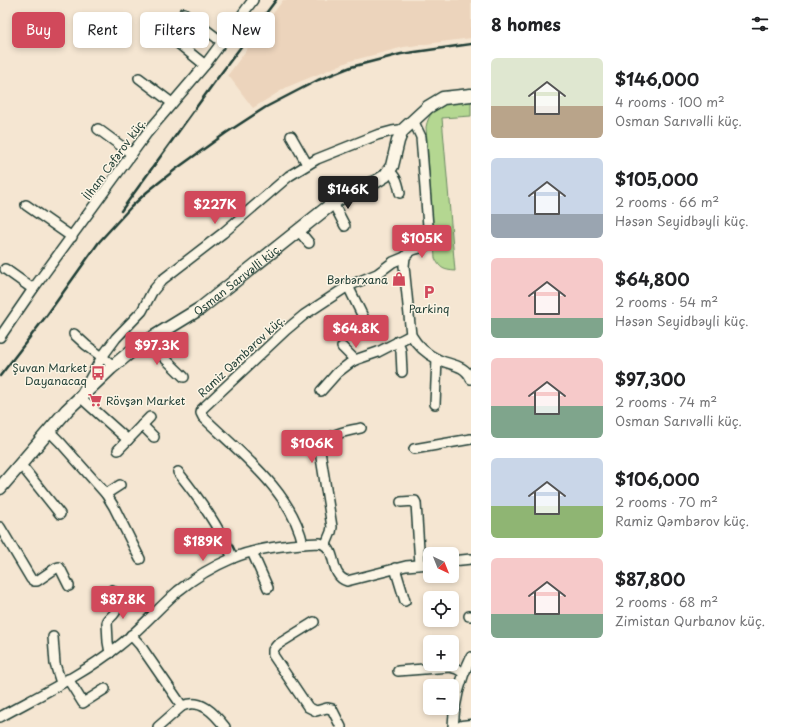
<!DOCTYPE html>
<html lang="en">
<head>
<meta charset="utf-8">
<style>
	body { margin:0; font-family:"Playpen Sans",sans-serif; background:#f2f2f2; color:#202124; height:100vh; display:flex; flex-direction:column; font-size:15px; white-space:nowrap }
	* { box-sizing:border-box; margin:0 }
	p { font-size:13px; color:#757577 }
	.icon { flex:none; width:22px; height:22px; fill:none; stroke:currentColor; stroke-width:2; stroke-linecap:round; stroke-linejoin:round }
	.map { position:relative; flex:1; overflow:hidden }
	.sheet { display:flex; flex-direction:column; background:#fff; width:320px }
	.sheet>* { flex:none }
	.hud { position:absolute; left:12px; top:12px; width:380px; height:36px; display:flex; gap:8px }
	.needle { width:26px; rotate:137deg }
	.controls { position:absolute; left:423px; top:547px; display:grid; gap:8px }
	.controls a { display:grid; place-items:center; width:36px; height:36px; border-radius:6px; background:#fff; box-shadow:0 2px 6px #0003; font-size:20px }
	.price { position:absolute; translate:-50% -34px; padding:0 9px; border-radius:4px; background:#d1495b; color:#fff; font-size:13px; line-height:26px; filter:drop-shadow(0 1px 2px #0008) }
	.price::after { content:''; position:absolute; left:50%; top:24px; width:12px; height:9px; margin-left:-6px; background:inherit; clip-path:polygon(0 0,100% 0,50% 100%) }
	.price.current { background:#222; color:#fff }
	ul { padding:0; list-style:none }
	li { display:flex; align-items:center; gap:12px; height:100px; padding:0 20px }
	li span { display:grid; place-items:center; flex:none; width:112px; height:80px; border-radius:6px; color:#555 }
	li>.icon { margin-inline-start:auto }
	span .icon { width:48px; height:48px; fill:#fffc; stroke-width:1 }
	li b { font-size:17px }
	h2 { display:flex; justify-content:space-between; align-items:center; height:48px; padding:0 20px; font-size:17px }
	.tag { padding:0 14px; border-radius:6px; background:#fff; box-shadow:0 2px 6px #0003; font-size:14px; line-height:36px }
	.tag.current { background:#d1495b; color:#fff }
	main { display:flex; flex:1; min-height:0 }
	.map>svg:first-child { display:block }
</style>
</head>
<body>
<main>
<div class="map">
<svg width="471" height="727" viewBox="0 0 471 727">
	<rect width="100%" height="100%" fill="#f5e6d2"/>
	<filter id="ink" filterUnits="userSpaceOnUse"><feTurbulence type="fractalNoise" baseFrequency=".025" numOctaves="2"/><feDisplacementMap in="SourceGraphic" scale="8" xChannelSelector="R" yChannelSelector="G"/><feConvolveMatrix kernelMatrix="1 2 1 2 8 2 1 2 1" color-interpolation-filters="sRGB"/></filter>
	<g filter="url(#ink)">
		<polygon fill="#ecd4bc" points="283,0 471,0 471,38 404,47 350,61 287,87 253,108 228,75"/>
		<path fill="#b4d791" stroke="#6a8a62" d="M 471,101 L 471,116 L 442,118 L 455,271 C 444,270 440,269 435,258 L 426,127 C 431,102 450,102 471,101 Z"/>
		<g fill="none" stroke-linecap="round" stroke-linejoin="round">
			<defs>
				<g id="street">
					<polyline points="184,13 222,42"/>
					<polyline points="168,35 205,65"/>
					<polyline points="139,78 172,103"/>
					<path d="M 413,120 L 421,137 L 429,239 C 427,249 420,247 413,250 C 409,252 407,254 405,257 L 404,266 L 411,335 C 417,345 427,354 437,359 C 449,365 465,364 471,379"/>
					<polyline points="98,129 132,154"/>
					<polyline points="291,136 307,164"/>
					<path d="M 389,171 C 397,177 398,184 400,193"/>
					<polyline points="333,203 345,226"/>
					<polyline points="26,205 72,237"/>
					<polyline points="298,230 309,243"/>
					<polyline points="5,269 33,289"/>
					<polyline points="348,286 367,325"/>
					<polyline points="74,334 86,345 114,366"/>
					<polyline points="0,337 33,289 147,133 205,65 253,0"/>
					<polyline points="147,341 184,377"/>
					<polyline points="398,341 401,351 402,372"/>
					<polyline points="342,347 355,360"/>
					<polyline points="321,391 337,373 350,363 355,360 378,352 411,335"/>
					<polyline points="435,404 437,359"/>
					<polyline points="142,425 154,437"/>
					<polyline points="49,431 60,442 106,494 114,507 140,559"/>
					<polyline points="128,440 80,397 102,357 116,338 142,311 152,292 162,280 223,233 289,176 317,159 377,135 392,131 399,130 402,131"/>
					<polyline points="414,449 471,439"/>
					<polyline points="118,450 150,417"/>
					<polyline points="21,465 60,514"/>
					<path d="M 178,472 C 201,501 217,524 233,558"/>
					<polyline points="106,494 120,485"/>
					<polyline points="401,502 415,501 416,503 420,564"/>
					<polyline points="0,527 31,579 34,581 37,581 56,568 59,567 61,570 69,586"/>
					<path d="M 303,544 C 292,492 240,453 203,417 L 201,413 L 202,409 L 286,330 L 304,315 L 348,286 L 377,274 L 393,262 L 405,257"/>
					<path d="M 326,544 L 331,532 L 332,527 L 320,451 C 326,433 345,432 361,428"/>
					<polyline points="252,552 268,588"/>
					<polyline points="452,561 471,559"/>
					<polyline points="395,568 405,601"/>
					<polyline points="469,616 471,616"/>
					<polyline points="314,622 277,645 273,650 273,655 308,707 316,711 327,708 332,709 341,727"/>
					<polyline points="131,635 140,645 182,706 158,727"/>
					<polyline points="53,637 55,664 61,683"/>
					<path d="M 110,653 L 108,642 L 107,623 C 108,617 115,616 116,610 L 112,590"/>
					<polyline points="398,671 450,667 457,669 464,673"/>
					<polyline points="68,679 83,703 105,689"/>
					<path d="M 182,706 C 201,698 214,713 225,727"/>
					<path d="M 0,717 C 40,695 84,674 120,645 C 141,629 158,608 178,591 C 194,578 214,566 233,558 C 257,548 294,544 320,543 C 339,548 328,575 347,581 L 406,566 L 430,564"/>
					<path d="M 453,727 C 454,702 460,680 471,657"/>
				</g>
				<g id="secondary">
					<path id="s1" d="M 0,488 L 67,410 L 111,368 L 134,349 L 201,308 L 333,203 L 348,193 L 377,181 L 385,176 L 392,166 L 398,141 L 402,131 L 428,107 L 443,98 L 471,95"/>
					<polyline points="462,727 471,726"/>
				</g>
			</defs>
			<use href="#street" stroke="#1f3d34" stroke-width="12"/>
			<use href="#secondary" stroke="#1f3d34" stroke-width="15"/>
			<use href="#street" stroke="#fcf5e5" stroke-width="9"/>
			<use href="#secondary" stroke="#fcf5e5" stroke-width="12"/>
			<g stroke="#1f3d34" stroke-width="2.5">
				<polyline points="121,211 216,80 276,0"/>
				<polyline points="0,376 47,315 99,242 131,207 147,192 176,169 226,133 266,107 318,80 351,67 401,54 471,44"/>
			</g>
		</g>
	</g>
	<defs>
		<symbol id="shop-bare" viewBox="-9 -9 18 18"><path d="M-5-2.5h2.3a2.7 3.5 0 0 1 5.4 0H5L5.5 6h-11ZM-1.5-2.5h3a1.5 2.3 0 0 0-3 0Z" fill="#d1495b" stroke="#fcf5e5" stroke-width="2.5" paint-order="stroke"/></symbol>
		<symbol id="parking-bare" viewBox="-9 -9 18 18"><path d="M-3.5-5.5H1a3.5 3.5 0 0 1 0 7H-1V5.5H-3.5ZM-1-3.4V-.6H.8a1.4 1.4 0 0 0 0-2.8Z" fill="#d1495b" stroke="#fcf5e5" stroke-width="2.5" paint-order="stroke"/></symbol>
		<symbol id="bus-bare" viewBox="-9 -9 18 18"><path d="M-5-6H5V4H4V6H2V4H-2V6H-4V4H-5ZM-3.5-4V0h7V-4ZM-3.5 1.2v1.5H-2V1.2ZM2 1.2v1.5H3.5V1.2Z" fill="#d1495b" stroke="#fcf5e5" stroke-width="2.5" paint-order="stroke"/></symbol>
		<symbol id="supermarket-bare" viewBox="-9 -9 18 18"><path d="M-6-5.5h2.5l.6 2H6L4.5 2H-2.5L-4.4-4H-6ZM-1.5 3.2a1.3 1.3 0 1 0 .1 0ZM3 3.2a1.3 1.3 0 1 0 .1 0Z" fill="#d1495b" stroke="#fcf5e5" stroke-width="2.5" paint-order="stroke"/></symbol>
	</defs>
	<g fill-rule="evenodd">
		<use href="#shop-bare" x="389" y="269" width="20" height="20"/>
		<use href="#parking-bare" x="419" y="282" width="20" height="20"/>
		<use href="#bus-bare" x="88" y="363" width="20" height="20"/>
		<use href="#supermarket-bare" x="85" y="390" width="20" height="20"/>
	</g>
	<g text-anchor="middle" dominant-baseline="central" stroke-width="3" stroke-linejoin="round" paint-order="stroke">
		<g font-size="11" fill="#1f3d34" stroke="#fcf5e5">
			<text transform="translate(114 159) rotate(-54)">İlham Cəfərov küç.</text>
			<text stroke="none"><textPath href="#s1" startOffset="318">Osman Sarıvəlli küç.</textPath></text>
			<text transform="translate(241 356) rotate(-43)">Ramiz Qəmbərov küç.</text>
		</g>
		<g font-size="11" fill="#1f3d34" stroke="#fcf5e5" text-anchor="end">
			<text x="388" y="279">Bərbərxana</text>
			<text x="429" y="308" text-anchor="middle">Parkinq</text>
			<text x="87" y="367">Şuvan Market<tspan x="87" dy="13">Dayanacaq</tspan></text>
			<text x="106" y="400" text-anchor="start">Rövşən Market</text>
		</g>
	</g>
</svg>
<div class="controls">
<a><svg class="needle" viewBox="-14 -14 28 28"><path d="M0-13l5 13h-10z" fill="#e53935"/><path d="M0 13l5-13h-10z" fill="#757577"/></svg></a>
<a><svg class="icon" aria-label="locate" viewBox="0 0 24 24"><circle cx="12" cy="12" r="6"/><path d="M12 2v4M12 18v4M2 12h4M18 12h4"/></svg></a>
<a>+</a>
<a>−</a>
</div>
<b class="price current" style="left:348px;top:210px">$146K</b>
<b class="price" style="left:215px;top:225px">$227K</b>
<b class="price" style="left:422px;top:259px">$105K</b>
<b class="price" style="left:356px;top:349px">$64.8K</b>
<b class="price" style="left:157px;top:366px">$97.3K</b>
<b class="price" style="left:312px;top:464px">$106K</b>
<b class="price" style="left:203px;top:562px">$189K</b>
<b class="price" style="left:123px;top:620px">$87.8K</b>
<div class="hud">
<a class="tag current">Buy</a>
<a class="tag">Rent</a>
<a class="tag">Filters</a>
<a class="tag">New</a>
</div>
</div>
<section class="sheet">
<h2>8 homes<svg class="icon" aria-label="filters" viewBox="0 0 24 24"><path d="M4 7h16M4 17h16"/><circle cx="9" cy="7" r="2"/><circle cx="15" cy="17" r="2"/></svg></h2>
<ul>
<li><span style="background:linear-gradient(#dfe7d0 60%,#b9a48a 0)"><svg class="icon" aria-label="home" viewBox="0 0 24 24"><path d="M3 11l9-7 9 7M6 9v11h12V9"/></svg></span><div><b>$146,000</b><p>4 rooms · 100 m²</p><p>Osman Sarıvəlli küç.</p></div></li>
<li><span style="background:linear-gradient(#c9d6e8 70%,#9aa5b1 0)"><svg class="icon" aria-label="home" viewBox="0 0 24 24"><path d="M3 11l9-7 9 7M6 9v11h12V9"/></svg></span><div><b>$105,000</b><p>2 rooms · 66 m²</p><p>Həsən Seyidbəyli küç.</p></div></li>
<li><span style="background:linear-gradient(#f6c9c9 75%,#7fa58c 0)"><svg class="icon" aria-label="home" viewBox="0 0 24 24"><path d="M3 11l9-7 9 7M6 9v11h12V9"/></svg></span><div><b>$64,800</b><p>2 rooms · 54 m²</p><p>Həsən Seyidbəyli küç.</p></div></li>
<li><span style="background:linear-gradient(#f6c9c9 60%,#7fa58c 0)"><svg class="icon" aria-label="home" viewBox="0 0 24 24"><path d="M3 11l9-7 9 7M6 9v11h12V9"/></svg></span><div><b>$97,300</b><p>2 rooms · 74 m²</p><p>Osman Sarıvəlli küç.</p></div></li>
<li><span style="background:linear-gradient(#c9d6e8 60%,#8fb573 0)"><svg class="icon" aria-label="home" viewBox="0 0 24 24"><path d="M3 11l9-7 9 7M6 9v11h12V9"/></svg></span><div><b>$106,000</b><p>2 rooms · 70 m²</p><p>Ramiz Qəmbərov küç.</p></div></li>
<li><span style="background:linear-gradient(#f6c9c9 70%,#7fa58c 0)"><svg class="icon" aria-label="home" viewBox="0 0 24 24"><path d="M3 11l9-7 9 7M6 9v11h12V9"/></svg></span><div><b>$87,800</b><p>2 rooms · 68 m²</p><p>Zimistan Qurbanov küç.</p></div></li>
</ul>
</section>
</main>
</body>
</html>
